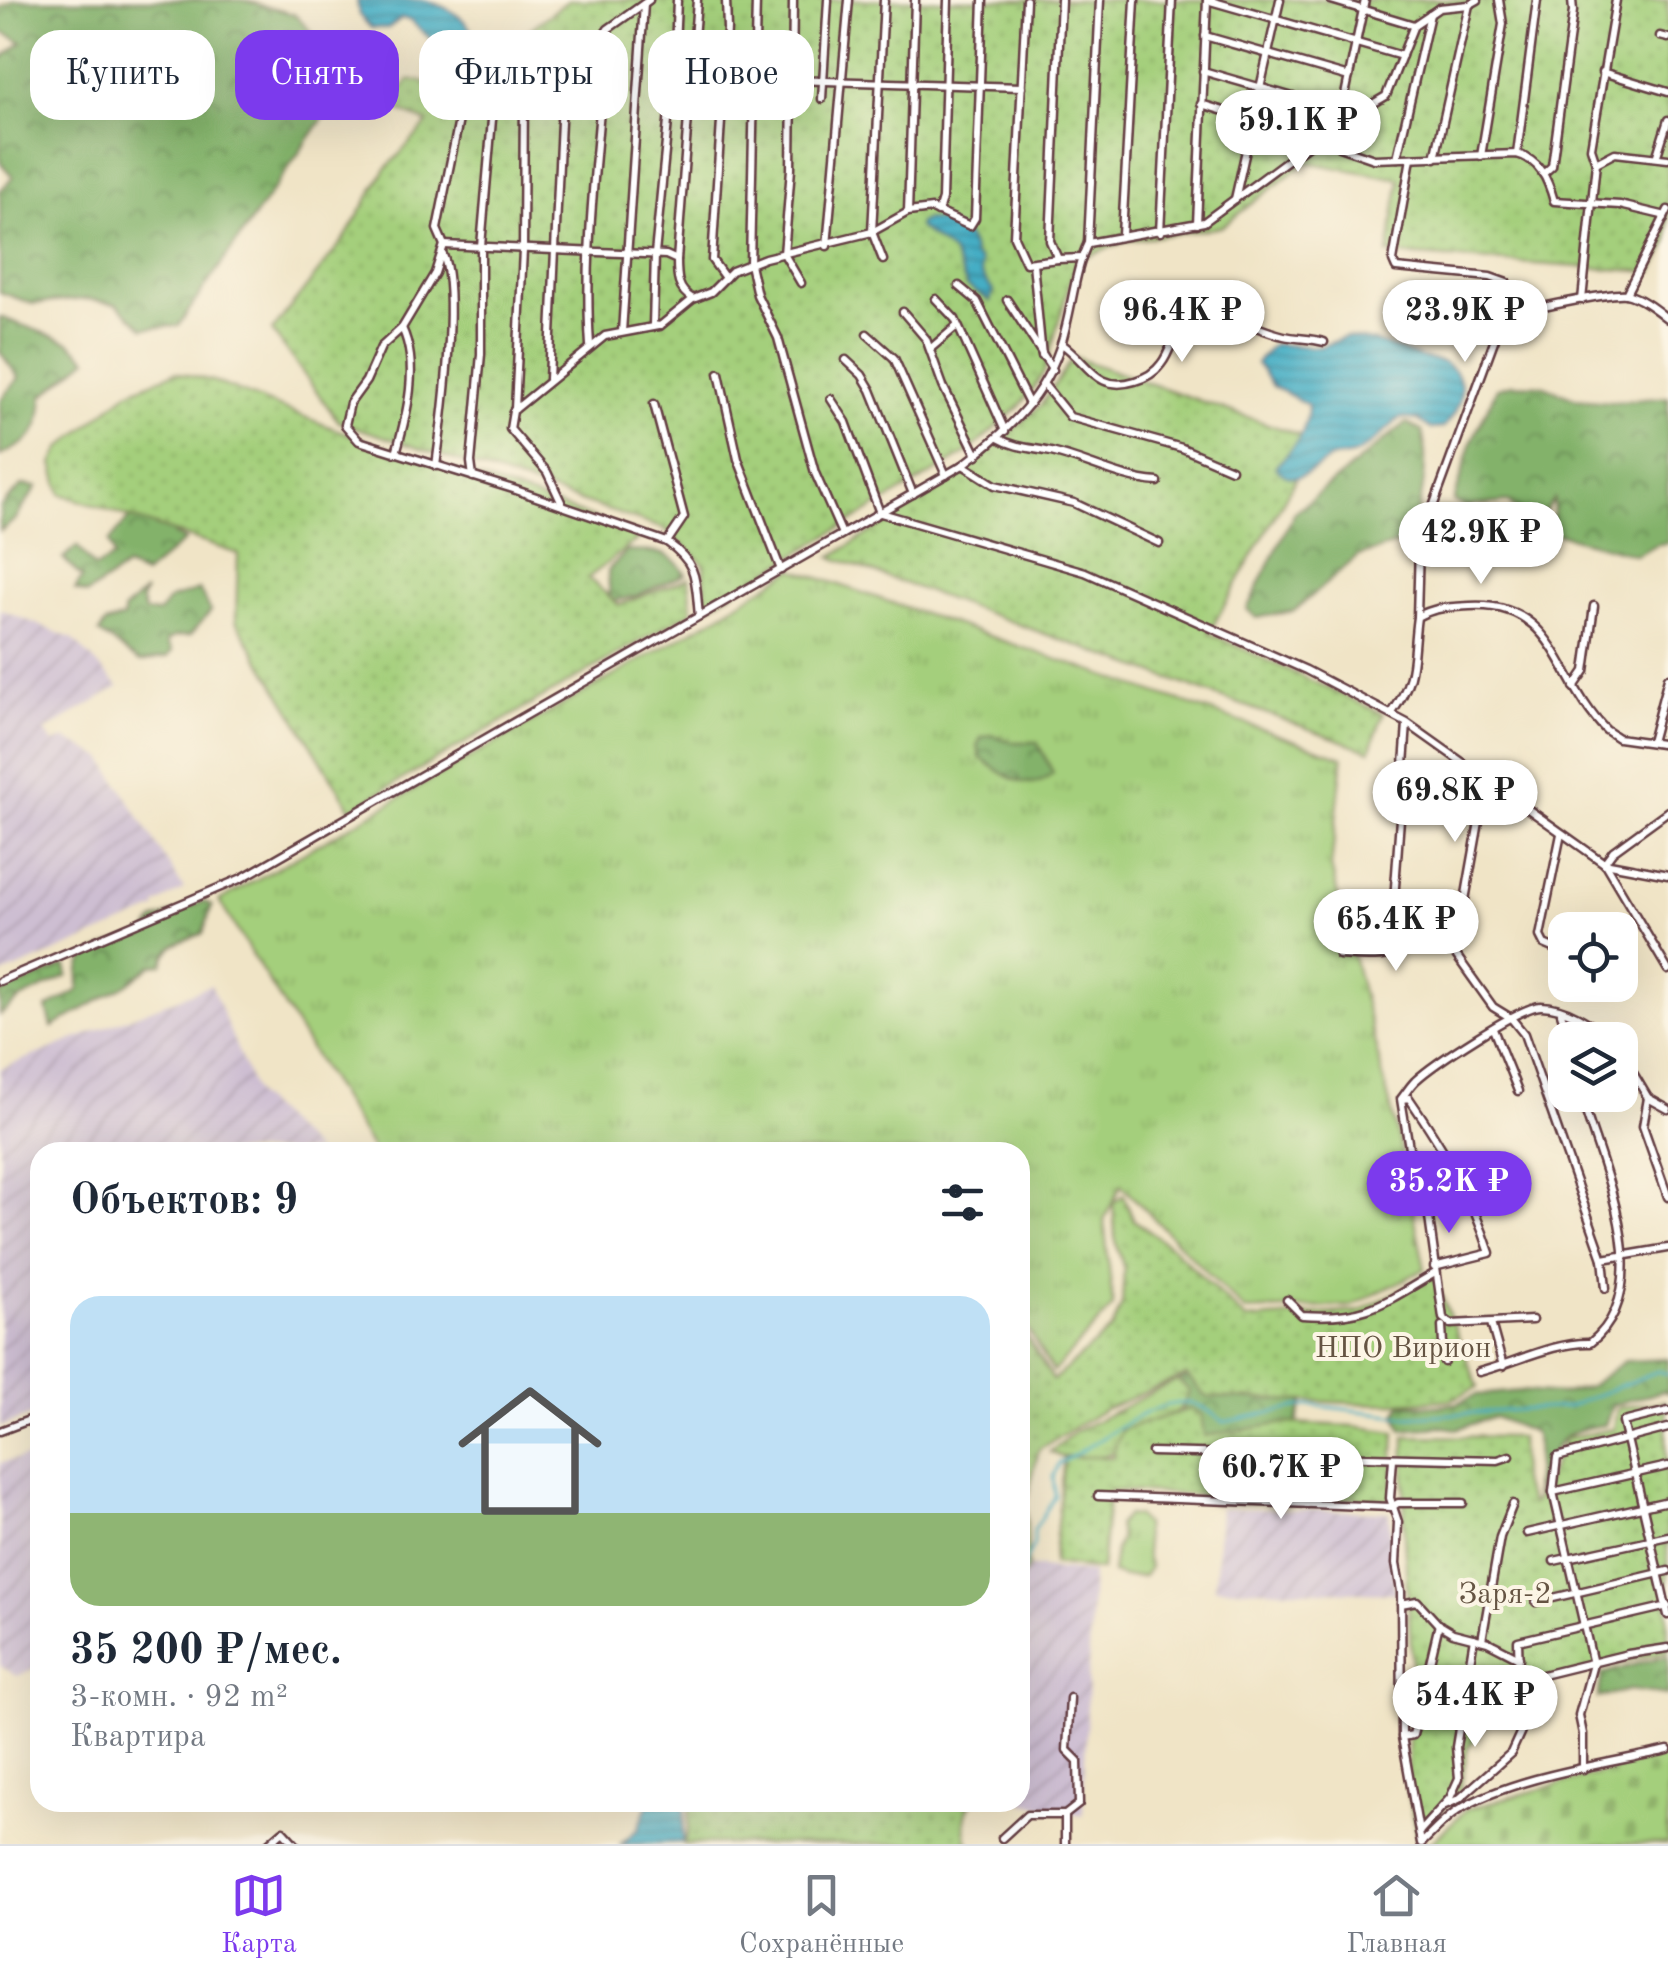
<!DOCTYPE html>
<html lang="ru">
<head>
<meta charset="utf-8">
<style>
	body { margin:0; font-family:"Old Standard TT",serif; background:#f6f6f7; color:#1f2937; height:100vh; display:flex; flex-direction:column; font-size:38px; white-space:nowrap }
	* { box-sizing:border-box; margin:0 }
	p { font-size:32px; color:#747a83 }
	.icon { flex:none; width:55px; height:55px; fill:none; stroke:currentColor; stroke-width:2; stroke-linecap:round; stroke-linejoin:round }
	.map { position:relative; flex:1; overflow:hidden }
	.side { position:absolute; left:30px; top:1142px; width:1000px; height:670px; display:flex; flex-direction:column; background:#fff; border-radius:30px; box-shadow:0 10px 40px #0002 }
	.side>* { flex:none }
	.top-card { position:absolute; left:30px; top:30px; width:1000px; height:90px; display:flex; gap:20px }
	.tools { position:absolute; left:1548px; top:912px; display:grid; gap:20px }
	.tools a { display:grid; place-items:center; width:90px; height:90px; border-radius:20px; background:#fff; box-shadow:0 10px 40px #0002; font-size:50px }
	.price { position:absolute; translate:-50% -85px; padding:0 22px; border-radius:35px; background:#fff; color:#222; font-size:32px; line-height:65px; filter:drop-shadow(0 2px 5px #0008) }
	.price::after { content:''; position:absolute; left:50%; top:60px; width:30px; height:22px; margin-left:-15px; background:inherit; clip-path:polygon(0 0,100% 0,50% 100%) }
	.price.selected { background:#7c3aed; color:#fff }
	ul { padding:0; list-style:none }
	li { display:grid; align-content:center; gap:20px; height:530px; padding:0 40px }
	li span { display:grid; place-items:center; height:310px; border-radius:30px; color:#555 }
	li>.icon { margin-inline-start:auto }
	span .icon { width:180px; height:180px; fill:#fffc; stroke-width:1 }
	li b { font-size:42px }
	h2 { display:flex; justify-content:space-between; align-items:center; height:120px; padding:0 40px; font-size:42px }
	.tag { padding:0 35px; border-radius:30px; background:#fff; box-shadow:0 10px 40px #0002; font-size:35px; line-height:90px }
	.tag.selected { background:#7c3aed; color:#fff }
	.dock { display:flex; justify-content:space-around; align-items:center; height:140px; border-top:2px solid #e0e1e3; background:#fff; font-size:28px; color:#747a83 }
	.dock a { display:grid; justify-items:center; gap:5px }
	.dock .selected { color:#7c3aed }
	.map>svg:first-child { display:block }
</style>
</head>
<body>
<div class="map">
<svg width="1668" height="1844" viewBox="0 0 1668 1844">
	<defs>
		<pattern id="industrial-furrows" width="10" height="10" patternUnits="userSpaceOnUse" patternTransform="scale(2.5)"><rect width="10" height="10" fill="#cdbed2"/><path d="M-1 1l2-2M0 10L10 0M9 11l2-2" fill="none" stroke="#b2a3b4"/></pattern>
		<pattern id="grass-tufts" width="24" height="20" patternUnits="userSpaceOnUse" patternTransform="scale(2.5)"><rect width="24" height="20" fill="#a4cf7b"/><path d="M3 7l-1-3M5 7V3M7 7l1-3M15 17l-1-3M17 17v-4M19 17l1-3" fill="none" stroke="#8fb16a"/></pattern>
		<pattern id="forest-crowns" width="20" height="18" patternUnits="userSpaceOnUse" patternTransform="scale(2.5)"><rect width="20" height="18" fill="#83b26b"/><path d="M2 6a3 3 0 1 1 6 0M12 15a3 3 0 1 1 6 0" fill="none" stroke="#6d9058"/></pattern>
		<pattern id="wetland-marsh" width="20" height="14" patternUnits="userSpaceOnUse" patternTransform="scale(2.5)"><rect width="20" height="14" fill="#a4cf7b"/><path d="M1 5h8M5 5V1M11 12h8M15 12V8" fill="none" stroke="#8fb16a"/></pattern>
		<pattern id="cemetery-stones" width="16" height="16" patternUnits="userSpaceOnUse" patternTransform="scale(2.5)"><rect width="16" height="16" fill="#a4cf7b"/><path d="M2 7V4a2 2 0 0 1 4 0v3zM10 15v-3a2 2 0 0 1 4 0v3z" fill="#8fb16a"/></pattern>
		<pattern id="garden-dots" width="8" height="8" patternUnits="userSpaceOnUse" patternTransform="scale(2.5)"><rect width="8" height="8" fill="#a4cf7b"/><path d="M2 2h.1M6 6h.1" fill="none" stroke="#8fb16a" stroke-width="1.8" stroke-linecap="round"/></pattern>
		<pattern id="water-rules" width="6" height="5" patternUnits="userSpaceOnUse" patternTransform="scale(2.5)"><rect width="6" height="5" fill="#45aec5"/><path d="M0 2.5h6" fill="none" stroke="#3c8da0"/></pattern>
	</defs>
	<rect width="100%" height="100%" fill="#fcf5e5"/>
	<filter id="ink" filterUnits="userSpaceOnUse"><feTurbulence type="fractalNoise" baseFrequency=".01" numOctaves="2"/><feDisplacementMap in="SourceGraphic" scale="20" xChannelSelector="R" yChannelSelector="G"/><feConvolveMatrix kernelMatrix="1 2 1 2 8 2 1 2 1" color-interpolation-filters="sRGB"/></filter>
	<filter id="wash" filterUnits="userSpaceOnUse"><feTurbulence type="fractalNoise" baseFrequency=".0048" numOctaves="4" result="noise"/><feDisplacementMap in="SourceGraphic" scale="40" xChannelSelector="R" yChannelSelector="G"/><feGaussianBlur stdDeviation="2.25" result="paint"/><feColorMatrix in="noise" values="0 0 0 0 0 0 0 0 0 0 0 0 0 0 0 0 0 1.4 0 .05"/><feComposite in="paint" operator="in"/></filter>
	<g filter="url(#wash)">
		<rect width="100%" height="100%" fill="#f0e4c6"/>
		<g fill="url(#industrial-furrows)">
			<polygon points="0,609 73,639 119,687 45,731 53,743 66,739 103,758 184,889 156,905 157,909 0,976"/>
			<polygon points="211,985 256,1095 316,1152 40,1152 40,1412 0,1427 0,1069"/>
			<polygon points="35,1455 37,1465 40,1465 40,1665 18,1676 0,1666 0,1463"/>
			<polygon points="1220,1508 1389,1512 1395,1593 1215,1588"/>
			<polygon points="1028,1567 1092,1573 1083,1815 1020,1802 1020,1581"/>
		</g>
		<g fill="url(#grass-tufts)" stroke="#777753" stroke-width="2.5">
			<polygon points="793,569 1343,757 1331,867 1399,1141 1425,1269 1351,1306 1245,1311 1121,1185 1104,1220 1113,1306 1053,1372 1020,1316 1020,1152 1003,1152 1002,1139 970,1152 374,1152 219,901 713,619"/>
			<polygon points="1127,1515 1136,1516 1144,1524 1146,1556 1150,1567 1144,1576 1123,1577 1112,1573 1115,1550 1120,1539 1118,1525"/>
		</g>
		<g fill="url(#forest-crowns)" stroke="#66684b" stroke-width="2.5">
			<polygon points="15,0 243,0 294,14 333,54 338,97 178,326 144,328 117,304 86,299 33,304 0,292 0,191 13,177 0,162 0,59 22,42 0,31 0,8"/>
			<path d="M 0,317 L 69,342 L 88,359 L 43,396 C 40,434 34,439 0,456 L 0,400 L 19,378 L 0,352 Z"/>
			<path d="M 1511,384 L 1542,385 L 1577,399 L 1610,402 L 1668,397 L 1668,543 L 1658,544 L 1636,555 L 1551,532 L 1554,499 C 1542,511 1538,531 1529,547 L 1507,552 L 1523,516 L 1508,502 L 1464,507 L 1454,501 L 1472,441 L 1497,388 Z"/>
			<path d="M 1406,423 L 1422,431 C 1430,465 1421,509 1409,541 L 1358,556 L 1294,611 L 1256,618 L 1247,609 L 1295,512 Z"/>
			<polygon points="23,485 37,487 15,520 0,531 0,507"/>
			<polygon points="138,507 168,522 174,535 185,540 144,575 126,567 87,594 75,590 82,578 63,558 77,546 95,568 114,557 109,542"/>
			<path d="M 627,551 C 656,552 669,549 686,574 L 636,596 L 610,602 L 608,570 Z"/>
			<polygon points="199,590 211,611 190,635 174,637 166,642 172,651 168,657 140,662 99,633 105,624 124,618 123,611 145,591 141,600 145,612 159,613 170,599"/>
			<path d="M 991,735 L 1013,742 L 1037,742 L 1053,773 C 1031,797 999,772 980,757 L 978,744 L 981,738 Z"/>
			<path d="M 204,901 L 212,906 L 203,933 C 184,942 169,941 163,964 L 152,965 L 128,984 L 52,1027 L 47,1008 L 79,990 C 78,962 81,958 106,947 C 120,941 131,937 146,934 L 154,921 Z"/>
			<polygon points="66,965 68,976 19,1000 0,1015 0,994"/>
			<path d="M 1668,1359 L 1668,1393 L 1664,1391 L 1612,1405 L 1605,1425 C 1549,1431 1555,1451 1534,1496 L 1537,1444 L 1534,1433 L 1495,1417 L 1456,1429 L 1444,1427 L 1402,1430 L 1396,1415 L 1401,1404 L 1436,1406 L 1458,1403 L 1476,1395 L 1520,1391 L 1561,1394 L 1588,1387 L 1625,1361 Z"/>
			<polygon points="1200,1371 1308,1388 1295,1428 1208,1440 1182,1408 1189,1391 1177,1380"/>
			<polygon points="1668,1655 1668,1695 1629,1690 1598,1698 1602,1674"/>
		</g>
		<path fill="url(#wetland-marsh)" stroke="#777753" stroke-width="2.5" d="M 1177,1380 L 1190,1391 C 1186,1398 1184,1405 1178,1411 C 1161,1430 1097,1465 1072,1461 C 1065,1459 1056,1454 1050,1452 L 1074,1432 Z"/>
		<polygon fill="url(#cemetery-stones)" stroke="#777753" stroke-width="2.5" points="1668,1755 1668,1844 1429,1844 1467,1809"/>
		<g fill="url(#garden-dots)" stroke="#777753" stroke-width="2.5">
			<polygon points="569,0 1668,0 1668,242 1653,272 1388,254 1400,179 1306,162 1221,227 1126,241 1076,261 1044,373 1020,406 967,453 706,608 704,564 665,529 339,422 272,331 345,238 385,170 428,123 388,105 409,80 456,85 482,65 484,40 521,36"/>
			<polygon points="1073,357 1317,441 1209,633 1383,714 1370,751 831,557 960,477 1041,405"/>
			<polygon points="175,372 213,381 335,429 643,535 588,578 619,605 689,578 692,611 351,809 236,621 238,554 61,494 53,464 61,448 128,392"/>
			<polygon points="1123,1195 1134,1220 1174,1249 1246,1320 1361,1311 1432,1272 1478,1387 1451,1400 1378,1404 1206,1397 1186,1375 1105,1409 1039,1449 1026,1504 1028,1567 1020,1581 1020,1326 1053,1380 1112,1329 1122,1304 1124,1270 1115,1238 1113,1203"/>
			<polygon points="1666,1401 1668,1651 1531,1684 1496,1710 1468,1748 1460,1790 1417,1836 1407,1792 1412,1663 1404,1536 1405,1436 1520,1437 1521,1482 1531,1505 1542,1490 1565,1438 1614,1429 1617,1408"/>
			<polygon points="1190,1409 1201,1414 1204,1436 1286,1423 1354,1426 1395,1432 1392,1499 1247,1498 1109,1490 1101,1570 1053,1564 1064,1457 1112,1457 1121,1430"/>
			<path d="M 690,1803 L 972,1803 C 963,1812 964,1832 969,1844 L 683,1844 L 688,1830 Z"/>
		</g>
		<g fill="url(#water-rules)" stroke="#486678" stroke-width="2.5">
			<path d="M 357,0 C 378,0 403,0 423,0 C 445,5 476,21 473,44 L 453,59 L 411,21 L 402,18 L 388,28 L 371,28 L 359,15 Z"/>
			<path d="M 925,220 C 945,220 973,232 973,255 L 980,261 L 981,274 L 993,291 L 990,301 L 967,286 L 952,253 L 918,227 L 919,223 Z"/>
			<path d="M 1346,337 C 1371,339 1390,346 1414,355 C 1424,359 1435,359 1444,363 C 1472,378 1461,409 1443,428 L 1431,429 L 1418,420 L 1400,418 C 1387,429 1371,447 1355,454 C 1348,457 1339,456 1331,459 C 1311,469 1295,490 1275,467 C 1294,448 1308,432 1308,405 L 1273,386 L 1256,363 L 1273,344 L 1319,347 Z"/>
			<polygon points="649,1803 685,1803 682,1842 621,1844 638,1829"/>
		</g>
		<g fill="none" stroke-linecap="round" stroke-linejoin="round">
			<path stroke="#45aec5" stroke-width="2.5" d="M 1020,1573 L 1034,1544 L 1034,1530 L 1055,1496 L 1053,1477 L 1059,1463 C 1096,1447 1156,1392 1197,1405 C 1206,1408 1216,1416 1224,1422 L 1311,1405 L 1407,1417 L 1567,1407 L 1658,1371 L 1668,1374"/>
		</g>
	</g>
	<g filter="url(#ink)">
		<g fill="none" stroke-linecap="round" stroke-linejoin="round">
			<defs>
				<g id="minor">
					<path d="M 649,0 L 608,29 L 581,70 L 563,78 L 524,87 L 495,85 L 463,100 L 437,229 L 444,245 L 435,273 L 402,328 L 381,347 L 366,381 L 350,403 L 345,425 L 359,441 L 513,489 L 667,542 C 699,565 695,579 699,616"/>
					<polyline points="677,0 675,50 655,254 653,325 660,326 693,299"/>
					<polyline points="756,0 750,264 757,295 778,338 815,473 842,534"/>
					<polyline points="793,0 791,169 784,254 801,283"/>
					<polyline points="1026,0 1014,237 1026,263 1058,259"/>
					<polyline points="1061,0 1050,241 1058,259 1082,258"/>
					<polyline points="1207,0 1402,56"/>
					<polyline points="1331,0 1414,25"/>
					<polyline points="1205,36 1349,77"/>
					<polyline points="1660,36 1668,38"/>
					<polyline points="1203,71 1341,111"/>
					<polyline points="1602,72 1668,92"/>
					<polyline points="792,80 1022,87"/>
					<polyline points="822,99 828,0"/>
					<polyline points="1201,104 1315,139"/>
					<polyline points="1341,114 1365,0"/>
					<path d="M 1327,131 L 1339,147 L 1374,159 L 1517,154 C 1540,160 1548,180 1554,201 L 1620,205 L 1662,215 L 1664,219"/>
					<polyline points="1517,154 1537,0"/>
					<polyline points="1657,155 1668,120"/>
					<polyline points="1481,156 1503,24 1499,0"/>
					<polyline points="1397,158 1430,14"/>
					<polyline points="1411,158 1393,261 1396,268 1490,277 1507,283 1517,314"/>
					<polyline points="1435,158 1469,5"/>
					<polyline points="1596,163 1591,148 1616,0"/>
					<polyline points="1543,174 1552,166 1573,11 1572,0"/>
					<polyline points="1235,199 1280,0"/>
					<polyline points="908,212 915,0"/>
					<polyline points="938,212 942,199 948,0"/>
					<polyline points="1197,224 1207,0"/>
					<polyline points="1160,232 1172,0"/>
					<polyline points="1122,235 1135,0"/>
					<polyline points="1088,243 1100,0"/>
					<path d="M 444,245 L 666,255 L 677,260 C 677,277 677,290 693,299 L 711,292 L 732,271 L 765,258 L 872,232 L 908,212 L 932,209 L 970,226 L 975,218 L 983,0"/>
					<polyline points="827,246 849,0"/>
					<polyline points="677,260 697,0"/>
					<polyline points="883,260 872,232 884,0"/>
					<polyline points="1033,263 1042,356"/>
					<polyline points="725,278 712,260 727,29 726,0"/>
					<polyline points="959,286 977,301 1029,404"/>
					<polyline points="1626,294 1668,210"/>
					<polyline points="936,299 955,319 1005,431"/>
					<polyline points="1007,300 1053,370"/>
					<polyline points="1582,300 1596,163 1615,153 1668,159"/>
					<polyline points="903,312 926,339 943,386 977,455"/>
					<polyline points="622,332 644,4"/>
					<polyline points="867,334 894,358 946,475"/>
					<path d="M 1062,344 C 1089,363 1096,393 1135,381 C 1145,378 1154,374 1161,364 C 1171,352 1173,334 1182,321 C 1226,305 1245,327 1284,336 C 1298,339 1311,338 1324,342"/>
					<path d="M 590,345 C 583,241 600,137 606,32"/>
					<polyline points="930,349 957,326"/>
					<polyline points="846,360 862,375 871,390 913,494"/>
					<polyline points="719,373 738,459 781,570"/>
					<polyline points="549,379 563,78"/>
					<polyline points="1045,386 1070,417 1182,448 1231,469"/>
					<polyline points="831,399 846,422 880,513"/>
					<polyline points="654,404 684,517 667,542"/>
					<polyline points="515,409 523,250 524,87"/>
					<path d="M 998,438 C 1015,448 1033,448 1051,452 C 1089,461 1119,479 1158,482"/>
					<path d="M 396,453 C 407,414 420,366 402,328"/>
					<polyline points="963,465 995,485 1074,503 1159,543"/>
					<path d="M 436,466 C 442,422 459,292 443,255"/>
					<polyline points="473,477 471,462 481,354 481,246 495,85"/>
					<polyline points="563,506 547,472 510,429 513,411 605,336 658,326"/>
					<polyline points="881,513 1085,572 1306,670 1407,723 1604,863 1668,875"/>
					<path d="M 1417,617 L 1419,545 L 1498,330 C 1499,329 1507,319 1508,318 C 1519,310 1613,292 1626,294 C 1642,298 1656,310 1668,319"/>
					<polyline points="1574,687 1585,671 1594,606"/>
					<path d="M 1392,713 C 1418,675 1411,660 1417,617 C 1434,607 1451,607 1470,606 C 1557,601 1556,680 1606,730 L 1618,738 L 1668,745"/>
					<polyline points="1407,724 1393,914 1404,925 1441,934 1493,1007 1511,1018 1524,1034 1603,1259 1668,1248"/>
					<polyline points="1651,742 1668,678"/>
					<polyline points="1561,834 1540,936 1544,944 1565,953"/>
					<polyline points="1604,863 1613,851 1668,811"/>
					<polyline points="1605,864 1668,970"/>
					<polyline points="1441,934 1454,931 1462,917 1487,777"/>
					<path d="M 1339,955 C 1369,957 1406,963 1421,929"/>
					<path d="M 0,981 L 242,878 L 963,465 C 1015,425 1051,391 1066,326 C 1073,299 1076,267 1088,243 L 1204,222 L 1327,131 L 1386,96 L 1414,25 L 1439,8 L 1469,5 L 1478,0"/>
					<polyline points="1561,1013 1570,1040"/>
					<polyline points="1493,1029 1518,1091"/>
					<polyline points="1620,1051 1648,1098 1668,1109"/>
					<polyline points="1648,1098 1643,1126 1668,1197"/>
					<path d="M 1402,1099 L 1409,1098 C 1444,1149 1471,1194 1490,1253 L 1434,1267"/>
					<polyline points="1426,1196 1465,1187"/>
					<polyline points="1603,1259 1606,1288"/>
					<path d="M 1287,1300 L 1302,1315 C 1365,1320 1384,1303 1435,1273"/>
					<path d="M 1532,1320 L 1451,1324 L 1443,1318 L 1426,1196 L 1411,1160 L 1401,1099 C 1405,1094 1410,1086 1415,1081 C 1432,1065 1520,1006 1541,1006 C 1565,1006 1593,1024 1610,1040"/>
					<polyline points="1491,1323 1503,1366"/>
					<polyline points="1442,1326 1444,1362"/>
					<path d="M 1479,1372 C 1515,1363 1553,1342 1590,1343 C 1658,1290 1605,1175 1585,1109 L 1585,1095"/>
					<polyline points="1668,1411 1623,1422 1668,1615"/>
					<polyline points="0,1431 40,1416"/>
					<polyline points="1152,1452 1498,1460 1510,1456"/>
					<polyline points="1393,1459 1390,1498 1398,1522 1396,1564 1401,1591 1402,1737 1421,1843"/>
					<polyline points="1553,1492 1668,1466"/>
					<polyline points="1098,1496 1392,1507 1398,1503 1463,1503"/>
					<polyline points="1307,1504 1308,1457"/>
					<polyline points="1527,1533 1668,1501"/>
					<polyline points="1554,1561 1668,1536"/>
					<polyline points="1536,1602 1668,1571"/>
					<polyline points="1401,1604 1417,1601 1438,1624 1453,1633 1488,1642 1519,1658"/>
					<polyline points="1482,1640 1500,1537 1513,1504"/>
					<polyline points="1518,1681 1628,1654 1668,1648"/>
					<polyline points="1402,1737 1413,1735 1439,1624"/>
					<polyline points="1583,1769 1583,1734 1579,1715 1593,1664 1553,1492 1557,1457 1668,1428"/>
					<polyline points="1445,1805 1459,1799 1511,1753 1521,1731 1518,1641 1668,1606"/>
					<polyline points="1420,1831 1450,1798 1459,1778 1456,1747 1474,1638"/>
					<polyline points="1002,1838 1027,1815 1065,1815 1079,1804 1078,1761 1067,1750 1070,1698"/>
					<path d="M 1422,1843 C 1433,1832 1444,1820 1457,1811 C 1510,1777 1606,1764 1668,1750"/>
					<polyline points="268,1844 283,1831 295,1844"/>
					<polyline points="1065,1844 1065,1815"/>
				</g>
			</defs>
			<use href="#minor" stroke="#633d42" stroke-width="11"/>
			<use href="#minor" stroke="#fff" stroke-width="6"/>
		</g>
	</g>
	<g text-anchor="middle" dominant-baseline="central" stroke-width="8" stroke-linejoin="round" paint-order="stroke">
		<g font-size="30" fill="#655443" stroke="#fcf5e5">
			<text x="1403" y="1349">НПО Вирион</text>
			<text x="1505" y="1595">Заря-2</text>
		</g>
	</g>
</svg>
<div class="tools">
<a><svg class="icon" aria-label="locate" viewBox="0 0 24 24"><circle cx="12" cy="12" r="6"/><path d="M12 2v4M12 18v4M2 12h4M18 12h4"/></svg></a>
<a><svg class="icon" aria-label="layers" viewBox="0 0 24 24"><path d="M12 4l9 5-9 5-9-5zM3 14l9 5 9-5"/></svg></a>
</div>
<b class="price" style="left:1298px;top:175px">59.1K ₽</b>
<b class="price" style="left:1182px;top:365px">96.4K ₽</b>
<b class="price" style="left:1465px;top:365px">23.9K ₽</b>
<b class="price" style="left:1481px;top:587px">42.9K ₽</b>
<b class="price" style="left:1455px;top:845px">69.8K ₽</b>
<b class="price" style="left:1396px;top:974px">65.4K ₽</b>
<b class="price selected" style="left:1449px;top:1236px">35.2K ₽</b>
<b class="price" style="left:1281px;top:1522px">60.7K ₽</b>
<b class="price" style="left:1475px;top:1750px">54.4K ₽</b>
<div class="top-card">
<a class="tag">Купить</a>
<a class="tag selected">Снять</a>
<a class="tag">Фильтры</a>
<a class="tag">Новое</a>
</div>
<section class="side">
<h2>Объектов: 9<svg class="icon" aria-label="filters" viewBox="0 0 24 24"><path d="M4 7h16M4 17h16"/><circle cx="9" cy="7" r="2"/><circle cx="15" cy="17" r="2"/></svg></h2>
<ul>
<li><span style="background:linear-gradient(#bfe0f5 70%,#8fb573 0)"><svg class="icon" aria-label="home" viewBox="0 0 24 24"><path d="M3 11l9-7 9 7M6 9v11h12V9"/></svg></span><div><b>35 200 ₽/мес.</b><p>3-комн. · 92 m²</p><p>Квартира</p></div></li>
</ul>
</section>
</div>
<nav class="dock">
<a class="selected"><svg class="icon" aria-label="map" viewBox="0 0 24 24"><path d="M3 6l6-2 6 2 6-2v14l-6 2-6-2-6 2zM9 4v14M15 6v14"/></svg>Карта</a>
<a><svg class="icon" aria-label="saved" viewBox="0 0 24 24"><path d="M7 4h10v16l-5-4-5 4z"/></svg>Сохранённые</a>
<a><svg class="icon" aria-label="home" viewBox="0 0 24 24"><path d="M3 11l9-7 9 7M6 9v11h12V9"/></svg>Главная</a>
</nav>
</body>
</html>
